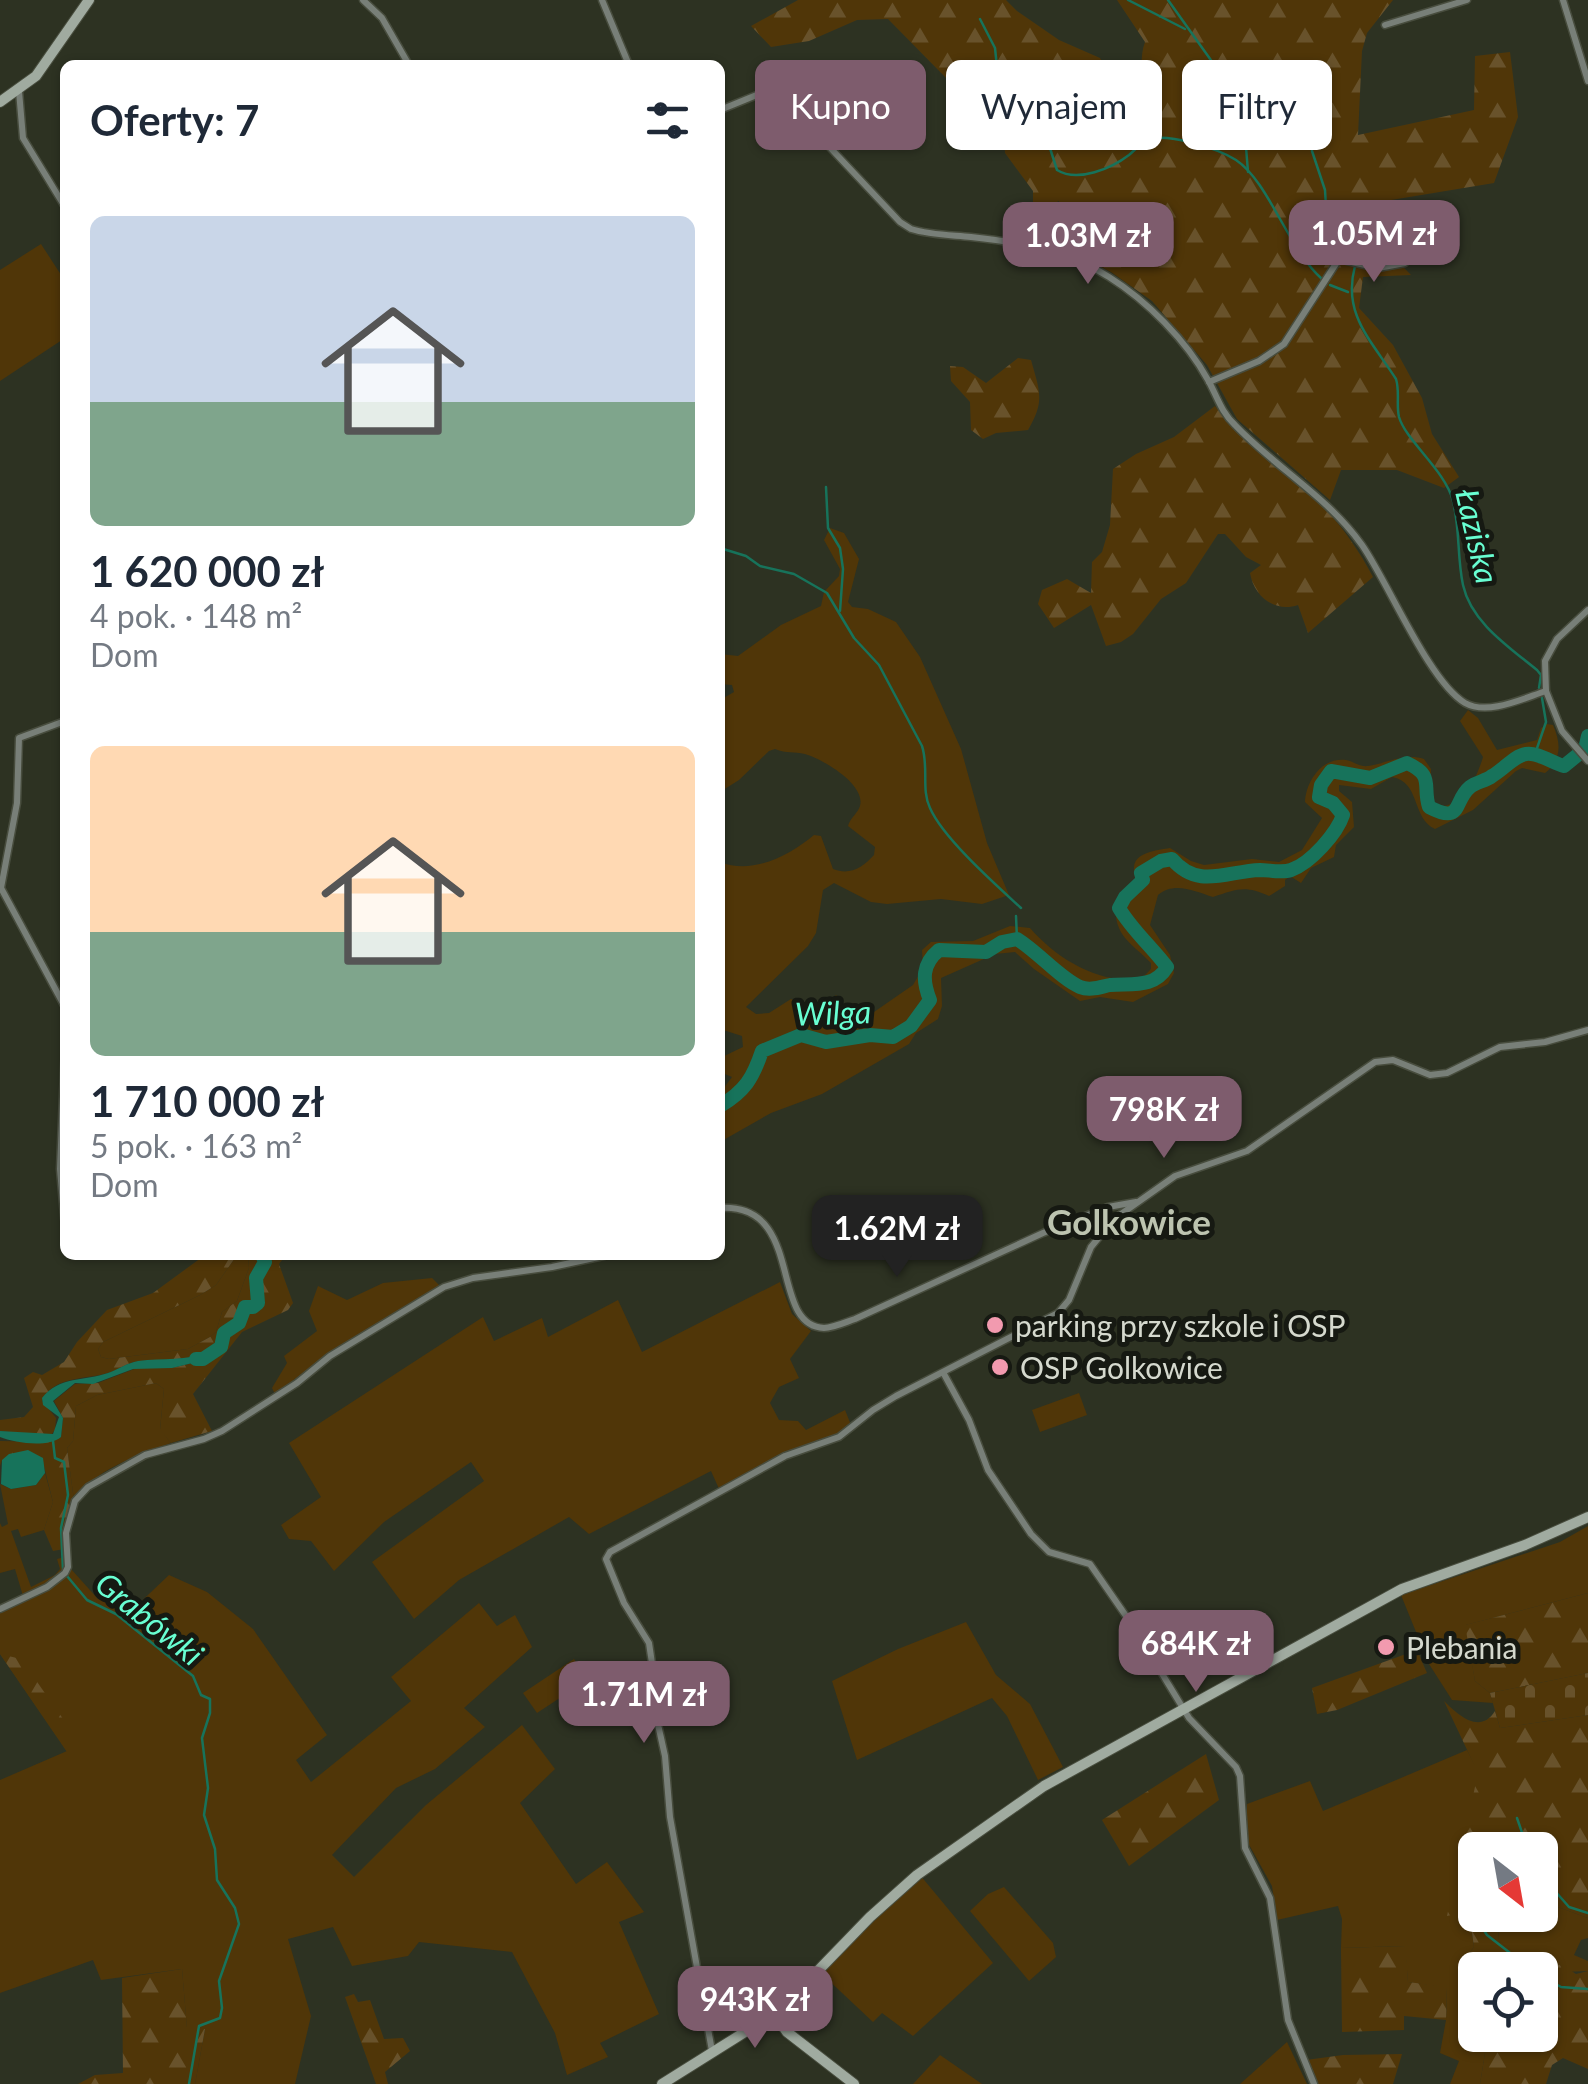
<!DOCTYPE html>
<html lang="pl">
<head>
<meta charset="utf-8">
<style>
	body { margin:0; font-family:Lato,sans-serif; background:#f6f6f7; color:#1f2937; height:100vh; display:flex; flex-direction:column; font-size:38px; white-space:nowrap }
	* { box-sizing:border-box; margin:0 }
	p { font-size:32px; color:#747a83 }
	.icon { flex:none; width:55px; height:55px; fill:none; stroke:currentColor; stroke-width:2; stroke-linecap:round; stroke-linejoin:round }
	.map { position:relative; flex:1; overflow:hidden }
	.drawer { position:absolute; left:60px; top:60px; width:665px; height:1200px; display:flex; flex-direction:column; background:#fff; border-radius:15px; box-shadow:0 2px 8px #0004 }
	.drawer>* { flex:none }
	.hud { position:absolute; left:755px; top:60px; width:682px; height:90px; display:flex; gap:20px }
	.needle { width:65px; rotate:149deg }
	.fabs { position:absolute; left:1458px; top:1832px; display:grid; gap:20px }
	.fabs a { display:grid; place-items:center; width:100px; height:100px; border-radius:15px; background:#fff; box-shadow:0 2px 8px #0004; font-size:50px }
	.price { position:absolute; translate:-50% -85px; padding:0 22px; border-radius:20px; background:#7e5c6d; color:#fff; font-size:32px; line-height:65px; filter:drop-shadow(0 2px 5px #0008) }
	.price::after { content:''; position:absolute; left:50%; top:60px; width:30px; height:22px; margin-left:-15px; background:inherit; clip-path:polygon(0 0,100% 0,50% 100%) }
	.price.active { background:#222; color:#fff }
	ul { padding:0; list-style:none }
	li { display:grid; align-content:center; gap:20px; height:530px; padding:0 30px }
	li span { display:grid; place-items:center; height:310px; border-radius:15px; color:#555 }
	li>.icon { margin-inline-start:auto }
	span .icon { width:180px; height:180px; fill:#fffc; stroke-width:1 }
	li b { font-size:42px }
	h2 { display:flex; justify-content:space-between; align-items:center; height:120px; padding:0 30px; font-size:42px }
	.chip { padding:0 35px; border-radius:15px; background:#fff; box-shadow:0 2px 8px #0004; font-size:35px; line-height:90px }
	.chip.active { background:#7e5c6d; color:#fff }
	.map>svg:first-child { display:block }
</style>
</head>
<body>
<div class="map">
<svg width="1588" height="2084" viewBox="0 0 1588 2084">
	<defs>
		<pattern id="forest-firs" width="22" height="20" patternUnits="userSpaceOnUse" patternTransform="scale(2.5)"><rect width="22" height="20" fill="#503608"/><path d="M5 1l3.5 6h-7zM16 11l3.5 6h-7z" fill="#68522b"/></pattern>
		<pattern id="cemetery-stones" width="16" height="16" patternUnits="userSpaceOnUse" patternTransform="scale(2.5)"><rect width="16" height="16" fill="#503608"/><path d="M2 7V4a2 2 0 0 1 4 0v3zM10 15v-3a2 2 0 0 1 4 0v3z" fill="#68522b"/></pattern>
	</defs>
	<rect width="100%" height="100%" fill="#2d3222"/>
	<g fill="#503608">
		<polygon points="41,244 65,281 65,338 0,381 0,270"/>
		<path d="M 830,528 L 844,533 L 859,559 L 848,602 L 852,607 L 868,609 L 896,622 L 920,657 L 961,749 L 987,843 L 1009,895 L 982,904 L 941,899 L 887,904 L 871,902 L 834,883 L 823,890 L 816,933 L 808,946 L 746,1007 L 756,1014 L 769,1013 L 791,999 L 818,1013 L 836,995 L 841,1000 L 837,1018 L 842,1022 L 861,1021 L 913,985 L 923,968 L 922,950 L 931,942 L 973,941 L 1010,926 L 1030,928 C 1056,958 1100,986 1142,978 L 1151,969 L 1151,963 C 1132,943 1113,936 1116,904 L 1138,892 C 1139,883 1133,876 1134,867 C 1135,852 1158,850 1170,848 L 1191,861 L 1204,865 L 1252,859 L 1279,862 L 1302,850 L 1322,818 L 1305,802 C 1306,781 1322,757 1346,760 C 1355,762 1359,767 1368,766 C 1388,763 1405,753 1424,759 L 1431,769 L 1429,805 C 1459,814 1476,781 1483,757 L 1460,721 L 1468,710 L 1478,718 L 1497,750 L 1537,740 L 1541,728 L 1547,724 L 1553,725 C 1561,743 1562,760 1545,773 L 1522,768 L 1516,771 L 1473,810 L 1435,829 C 1411,818 1421,782 1392,777 L 1371,789 L 1339,785 L 1339,791 L 1352,802 L 1354,827 L 1336,845 L 1334,857 L 1311,868 L 1301,883 L 1290,876 L 1285,880 L 1285,886 L 1269,896 C 1245,885 1237,889 1213,897 C 1195,891 1174,881 1158,895 L 1150,925 L 1170,955 L 1174,973 L 1168,984 L 1133,1002 L 1100,997 L 1080,1001 L 1034,969 L 1015,952 L 995,954 L 941,978 L 942,1006 L 938,1019 L 916,1033 L 909,1044 L 822,1094 L 771,1113 L 720,1142 L 720,1093 L 732,1077 L 720,1072 L 720,1058 L 743,1047 L 742,1036 L 720,1029 L 720,862 C 752,875 789,856 814,835 L 821,836 L 833,869 C 850,876 863,867 874,855 L 875,847 L 848,826 C 850,818 858,813 860,806 C 866,784 822,759 805,754 C 794,751 787,754 775,749 L 769,751 L 739,780 L 720,792 L 720,700 L 734,692 L 732,685 L 720,684 L 720,654 L 738,656 L 781,625 L 821,606 L 824,592 L 839,576 L 840,569 L 824,540 Z"/>
		<polygon points="237,1255 248,1255 249,1268 237,1301 222,1312 216,1332 210,1337 188,1349 109,1359 101,1357 98,1349 103,1342 200,1295 216,1285"/>
		<polygon points="432,1278 440,1286 336,1348 275,1394 272,1388 287,1363 284,1356 317,1331 309,1311 318,1286 347,1300 383,1283"/>
		<polygon points="780,1282 792,1314 811,1331 790,1359 799,1378 779,1387 770,1403 779,1420 798,1421 806,1430 845,1410 851,1425 838,1436 785,1452 720,1491 711,1471 589,1534 569,1517 459,1580 414,1619 372,1562 484,1481 471,1462 384,1522 334,1571 311,1541 289,1539 281,1525 321,1497 289,1443 483,1317 494,1341 542,1318 548,1337 618,1300 642,1352"/>
		<path d="M 156,1383 L 164,1389 L 160,1429 L 171,1443 C 140,1454 91,1471 74,1501 L 67,1448 L 73,1441 L 76,1406 L 97,1395 Z"/>
		<polygon points="1079,1393 1087,1415 1040,1432 1032,1410"/>
		<polygon points="45,1473 53,1502 44,1530 21,1537 18,1529 11,1531 31,1587 55,1575 60,1569 57,1559 65,1557 65,1568 51,1582 23,1596 15,1569 0,1573 0,1523 2,1527 8,1524 0,1484 11,1489 36,1485"/>
		<polygon points="1588,1526 1588,1593 1466,1625 1475,1681 1490,1693 1493,1703 1452,1700 1429,1664 1401,1595 1560,1542"/>
		<polygon points="71,1569 98,1599 120,1601 130,1612 169,1575 207,1592 253,1629 327,1735 296,1760 311,1782 411,1701 391,1677 479,1603 497,1626 515,1615 532,1647 464,1708 485,1727 435,1769 396,1788 332,1855 354,1877 426,1805 522,1725 555,1769 520,1803 576,1884 607,1862 644,1912 619,1922 659,2014 600,2043 608,2057 567,2075 555,2033 512,1952 419,1942 408,1956 352,1966 333,1927 288,1939 311,2016 295,2084 195,2084 205,2029 187,2029 182,1969 101,1980 93,1960 0,1993 0,1780 67,1751 0,1654 0,1612 56,1583"/>
		<polygon points="966,1622 996,1675 1030,1704 1063,1767 1038,1780 1007,1716 992,1698 857,1760 832,1681 898,1649"/>
		<polygon points="574,1659 587,1680 537,1713 523,1693"/>
		<path d="M 1467,1750 L 1479,1773 L 1448,1915 L 1469,1910 L 1474,1947 C 1458,1967 1470,1975 1475,1992 C 1479,2004 1475,2023 1475,2035 L 1488,2035 L 1480,2084 L 1450,2084 L 1459,2061 L 1440,2053 L 1446,2020 L 1447,1988 L 1408,1982 L 1405,1946 L 1341,1948 L 1342,1919 L 1338,1906 L 1277,1920 L 1272,1886 L 1247,1841 L 1247,1804 L 1310,1781 L 1323,1811 Z"/>
		<polygon points="920,1875 993,1963 913,2036 882,2013 873,2022 824,1976 824,1970 863,1926"/>
		<polygon points="1540,1886 1558,1907 1588,1918 1588,1938 1581,1940 1574,1955 1588,1961 1588,1971 1540,1973 1499,1941 1497,1915 1540,1915"/>
		<polygon points="1004,1887 1053,1943 1056,1957 1029,1981 970,1911 988,1894"/>
		<polygon points="1287,2042 1307,2084 1240,2084"/>
		<polygon points="940,2055 982,2084 913,2084"/>
	</g>
	<g fill="url(#forest-firs)">
		<path d="M 798,0 L 1006,0 L 1017,11 L 1059,40 L 1100,58 L 1110,75 L 1135,101 C 1148,76 1137,64 1145,42 L 1117,0 L 1393,0 L 1367,33 L 1362,51 L 1358,135 L 1474,110 L 1475,56 L 1510,52 L 1518,117 L 1494,183 L 1367,204 L 1375,238 L 1411,275 L 1363,277 L 1359,308 L 1393,345 L 1422,398 L 1432,434 L 1459,477 L 1444,488 L 1397,470 L 1341,470 L 1330,500 L 1237,419 L 1207,365 L 1152,301 L 1111,272 L 1061,248 L 1059,201 L 1042,209 L 1033,205 L 1033,191 L 1005,153 L 1003,122 L 950,82 L 888,19 L 857,20 L 809,41 L 771,47 L 751,26 Z"/>
		<path d="M 1018,358 L 1031,360 C 1040,392 1045,401 1028,430 L 996,433 L 983,439 L 971,430 L 970,402 L 951,381 L 950,366 L 963,367 L 986,383 Z"/>
		<path d="M 1215,406 C 1238,436 1268,455 1296,480 C 1327,507 1354,540 1373,577 L 1308,633 L 1298,605 C 1274,613 1254,596 1250,573 L 1261,565 L 1246,557 L 1225,534 L 1218,534 L 1186,583 L 1161,599 L 1133,634 L 1121,642 L 1106,646 L 1091,605 L 1054,628 L 1038,604 L 1042,590 L 1067,579 L 1091,593 L 1092,562 L 1102,552 L 1110,525 L 1113,469 L 1136,454 L 1174,437 Z"/>
		<path d="M 205,1255 L 237,1255 L 216,1285 L 200,1295 L 103,1342 L 98,1349 L 101,1357 L 109,1359 L 188,1349 L 210,1337 L 216,1332 L 222,1312 L 237,1301 L 249,1268 L 248,1255 L 286,1255 L 279,1264 L 293,1303 L 288,1310 L 242,1332 L 193,1394 L 212,1431 L 171,1443 L 160,1430 L 164,1389 L 156,1383 L 97,1395 L 76,1406 L 73,1441 L 67,1448 L 74,1501 L 64,1549 L 53,1551 L 44,1530 L 53,1502 L 42,1458 L 2,1460 L 0,1466 L 0,1441 L 48,1442 L 61,1437 L 63,1418 L 54,1401 L 75,1384 L 98,1383 L 137,1368 L 172,1368 L 213,1358 L 209,1352 C 186,1361 164,1359 140,1361 C 129,1362 121,1368 111,1372 C 88,1380 53,1375 42,1401 L 56,1418 L 55,1430 L 50,1436 L 0,1431 L 0,1420 L 24,1417 L 33,1407 L 24,1378 L 33,1372 L 42,1375 L 64,1362 L 77,1342 L 107,1310 L 153,1293 Z"/>
		<polygon points="1588,1593 1588,1673 1490,1693 1475,1681 1465,1625"/>
		<polygon points="1417,1650 1427,1673 1337,1710 1317,1714 1312,1688"/>
		<polygon points="0,1654 21,1659 75,1736 67,1752"/>
		<path d="M 1444,1701 C 1458,1715 1480,1735 1495,1711 L 1500,1728 L 1588,1715 L 1588,1918 L 1558,1907 L 1540,1886 L 1540,1850 L 1522,1850 L 1513,1835 C 1498,1837 1489,1850 1475,1850 L 1475,1915 L 1497,1915 L 1499,1941 L 1537,1970 L 1475,1970 L 1475,1991 C 1464,1978 1463,1960 1474,1947 L 1469,1911 L 1447,1916 L 1478,1773 Z"/>
		<polygon points="1206,1754 1219,1800 1129,1866 1102,1820"/>
		<polygon points="1406,1946 1408,1982 1447,1987 1446,2020 1404,2016 1404,2030 1342,2032 1341,1948"/>
		<polygon points="1561,1964 1576,1974 1588,1971 1588,2069 1563,2058 1552,2065 1546,2084 1480,2084 1488,2035 1540,2035 1540,1973"/>
		<polygon points="182,1969 187,2028 205,2029 195,2084 78,2084 95,2075 123,2073 122,1978"/>
		<polygon points="354,1994 358,2002 370,2000 384,2039 403,2038 410,2051 385,2072 388,2084 376,2084 345,1997"/>
		<polygon points="1402,2054 1393,2084 1317,2084 1306,2060 1343,2055"/>
	</g>
	<polygon fill="url(#cemetery-stones)" points="1588,1673 1588,1715 1500,1728 1490,1693"/>
	<g fill="#17735b">
		<path d="M 210,1352 L 213,1358 L 172,1368 L 133,1369 L 93,1384 L 75,1383 L 53,1401 L 63,1418 L 61,1437 C 48,1448 15,1443 0,1437 L 0,1431 L 53,1434 L 59,1417 L 43,1405 L 42,1398 C 59,1376 85,1381 108,1373 C 119,1369 127,1363 138,1361 C 163,1358 186,1361 210,1352 Z"/>
		<polygon points="28,1450 43,1458 45,1473 36,1485 11,1489 1,1484 2,1460 9,1454"/>
	</g>
	<g fill="none" stroke-linecap="round" stroke-linejoin="round">
		<g stroke="#17735b" stroke-width="2.5">
			<polyline points="1128,0 1185,29"/>
			<polyline points="1168,0 1213,63 1234,126 1246,147 1248,172"/>
			<path d="M 980,19 L 995,48 L 998,77 L 1048,142 L 1057,170 C 1078,183 1112,168 1129,155 C 1135,150 1140,144 1147,140 C 1166,132 1219,149 1236,160 C 1269,182 1288,249 1322,279"/>
			<polyline points="1312,151 1325,190 1327,224 1333,237 1353,256"/>
			<path d="M 1355,266 C 1342,314 1371,340 1396,379 C 1400,392 1396,404 1399,417 C 1406,441 1445,470 1453,501 C 1460,528 1457,557 1463,585 C 1471,622 1509,647 1537,670 L 1541,675 L 1539,688"/>
			<polyline points="1330,285 1348,292"/>
			<polyline points="826,487 828,528 840,548 843,569 840,611"/>
			<path d="M 720,548 L 746,556 L 760,566 L 794,574 L 827,593 L 854,638 L 879,665 L 922,746 C 929,767 921,790 930,808 C 943,838 996,885 1021,908"/>
			<polyline points="1535,754 1546,722 1542,698"/>
			<polyline points="1016,916 1017,939"/>
			<polyline points="53,1441 55,1458 64,1462 68,1495 61,1528 63,1570"/>
			<polyline points="67,1576 87,1600 116,1614 193,1676 201,1695 210,1699 210,1713 202,1738 208,1788 204,1815 215,1849 217,1880 235,1908 239,1924 219,1981 222,2008 220,2018 199,2026 189,2084"/>
			<polyline points="1517,1818 1528,1850"/>
			<polyline points="1540,1874 1569,1907 1588,1913"/>
			<polyline points="1476,1918 1487,1935 1532,1970"/>
			<polyline points="1540,1975 1561,1987 1588,1989"/>
		</g>
		<g stroke="#17735b" stroke-width="14">
			<path d="M 720,1106 C 745,1091 753,1078 762,1051 L 801,1035 L 826,1042 L 870,1035 L 893,1037 L 911,1026 L 930,1000 C 922,980 922,964 939,950 L 986,952 L 1002,942 L 1017,939 C 1038,952 1061,979 1080,987 C 1090,991 1100,987 1110,985 C 1131,983 1154,989 1167,967 C 1151,946 1132,930 1119,908 L 1125,897 L 1143,880 L 1141,873 L 1161,861 L 1172,859 C 1198,890 1227,871 1260,870 C 1269,870 1282,873 1291,870 C 1311,863 1337,833 1343,815 L 1333,803 L 1319,797 L 1321,785 L 1331,771 L 1370,778 L 1407,763 C 1435,776 1422,785 1429,807 C 1463,825 1453,801 1470,787 C 1476,782 1486,781 1492,776 C 1503,770 1514,756 1526,754 C 1537,752 1553,763 1564,766 L 1585,749 L 1588,736"/>
			<polyline points="196,1359 203,1359 221,1347 224,1333 239,1323 245,1307 253,1307 258,1303 256,1278 265,1262 262,1255"/>
		</g>
		<defs>
			<g id="street">
				<polyline points="363,0 382,18 409,65"/>
				<polyline points="602,0 629,65"/>
				<polyline points="1563,0 1588,81"/>
				<polyline points="1385,25 1467,0"/>
				<polyline points="19,91 23,138 65,207"/>
				<path d="M 720,110 L 774,88 L 900,222 L 911,229 C 930,235 951,235 971,237 C 1018,242 1068,251 1109,277 C 1147,301 1186,340 1208,380 C 1217,396 1221,412 1235,425 C 1276,468 1327,496 1362,545 C 1388,582 1429,682 1465,703 C 1488,716 1524,698 1546,691"/>
				<polyline points="1209,382 1259,361 1284,344 1339,259 1378,268 1405,263"/>
				<polyline points="1588,610 1557,639 1545,661 1546,691 1562,731 1588,761"/>
				<polyline points="65,721 19,738 17,803 1,888 65,1007"/>
				<polyline points="65,1047 60,1169 65,1227"/>
				<path d="M 720,1208 C 806,1203 768,1326 824,1328 C 833,1328 846,1322 855,1319 L 1043,1233 L 1108,1207 L 1136,1202"/>
				<polyline points="944,1374 969,1420 988,1470 1031,1534 1049,1552 1090,1564 1133,1626 1189,1718 1236,1767 1240,1776 1245,1848 1270,1898 1288,2020 1314,2084"/>
				<polyline points="0,1609 47,1587 65,1573 68,1567 66,1533 75,1501 88,1487 145,1455 204,1439 222,1431 297,1383 330,1356 444,1287 473,1278 552,1267 608,1255"/>
				<polyline points="712,2051 670,1817 665,1756 653,1702 654,1677 649,1643 624,1603 606,1559 610,1552 785,1456 839,1437 873,1410 896,1396 1058,1313 1069,1300 1091,1247 1114,1219 1175,1176 1247,1151 1375,1062 1393,1060 1430,1075 1447,1073 1500,1047 1545,1042 1588,1030"/>
			</g>
			<g id="secondary">
				<polyline points="0,102 36,76 89,0"/>
				<polyline points="774,2014 787,2032 854,2084"/>
				<polyline points="662,2084 780,2010 870,1917 917,1875 1044,1786 1402,1589 1525,1545 1588,1517"/>
			</g>
		</defs>
		<use href="#street" stroke="#484d3e" stroke-width="9"/>
		<use href="#secondary" stroke="#484d3e" stroke-width="12"/>
		<use href="#street" stroke="#787f78" stroke-width="6"/>
		<use href="#secondary" stroke="#a0aba0" stroke-width="10"/>
	</g>
	<g fill="#f29aaf" stroke="#161912" stroke-width="4">
		<circle cx="995" cy="1325" r="10"/>
		<circle cx="1000" cy="1367" r="10"/>
		<circle cx="1386" cy="1647" r="10"/>
	</g>
	<g text-anchor="middle" dominant-baseline="central" stroke-width="10" stroke-linejoin="round" paint-order="stroke">
		<g font-size="30" fill="#d5d9ce" stroke="#161912" text-anchor="start">
			<text x="1015" y="1325">parking przy szkole i OSP</text>
			<text x="1020" y="1367">OSP Golkowice</text>
			<text x="1406" y="1647">Plebania</text>
		</g>
		<g font-size="32" font-style="italic" fill="#68fed2" stroke="#161912">
			<text transform="translate(1478 536) rotate(77)">Łaziska</text>
			<text transform="translate(833 1012) rotate(-2)">Wilga</text>
			<text transform="translate(150 1618) rotate(39)">Grabówki</text>
		</g>
		<g font-size="35" font-weight="bold" fill="#bdc4b0" stroke="#161912">
			<text x="1129" y="1221">Golkowice</text>
		</g>
	</g>
</svg>
<div class="fabs">
<a><svg class="needle" viewBox="-14 -14 28 28"><path d="M0-13l5 13h-10z" fill="#e53935"/><path d="M0 13l5-13h-10z" fill="#747a83"/></svg></a>
<a><svg class="icon" aria-label="locate" viewBox="0 0 24 24"><circle cx="12" cy="12" r="6"/><path d="M12 2v4M12 18v4M2 12h4M18 12h4"/></svg></a>
</div>
<b class="price" style="left:1374px;top:285px">1.05M zł</b>
<b class="price" style="left:1088px;top:287px">1.03M zł</b>
<b class="price" style="left:1164px;top:1161px">798K zł</b>
<b class="price active" style="left:897px;top:1280px">1.62M zł</b>
<b class="price" style="left:1196px;top:1695px">684K zł</b>
<b class="price" style="left:644px;top:1746px">1.71M zł</b>
<b class="price" style="left:755px;top:2051px">943K zł</b>
<div class="hud">
<a class="chip active">Kupno</a>
<a class="chip">Wynajem</a>
<a class="chip">Filtry</a>
</div>
<section class="drawer">
<h2>Oferty: 7<svg class="icon" aria-label="filters" viewBox="0 0 24 24"><path d="M4 7h16M4 17h16"/><circle cx="9" cy="7" r="2"/><circle cx="15" cy="17" r="2"/></svg></h2>
<ul>
<li><span style="background:linear-gradient(#c9d6e8 60%,#7fa58c 0)"><svg class="icon" aria-label="home" viewBox="0 0 24 24"><path d="M3 11l9-7 9 7M6 9v11h12V9"/></svg></span><div><b>1 620 000 zł</b><p>4 pok. · 148 m²</p><p>Dom</p></div></li>
<li><span style="background:linear-gradient(#ffd9b3 60%,#7fa58c 0)"><svg class="icon" aria-label="home" viewBox="0 0 24 24"><path d="M3 11l9-7 9 7M6 9v11h12V9"/></svg></span><div><b>1 710 000 zł</b><p>5 pok. · 163 m²</p><p>Dom</p></div></li>
</ul>
</section>
</div>
</body>
</html>
